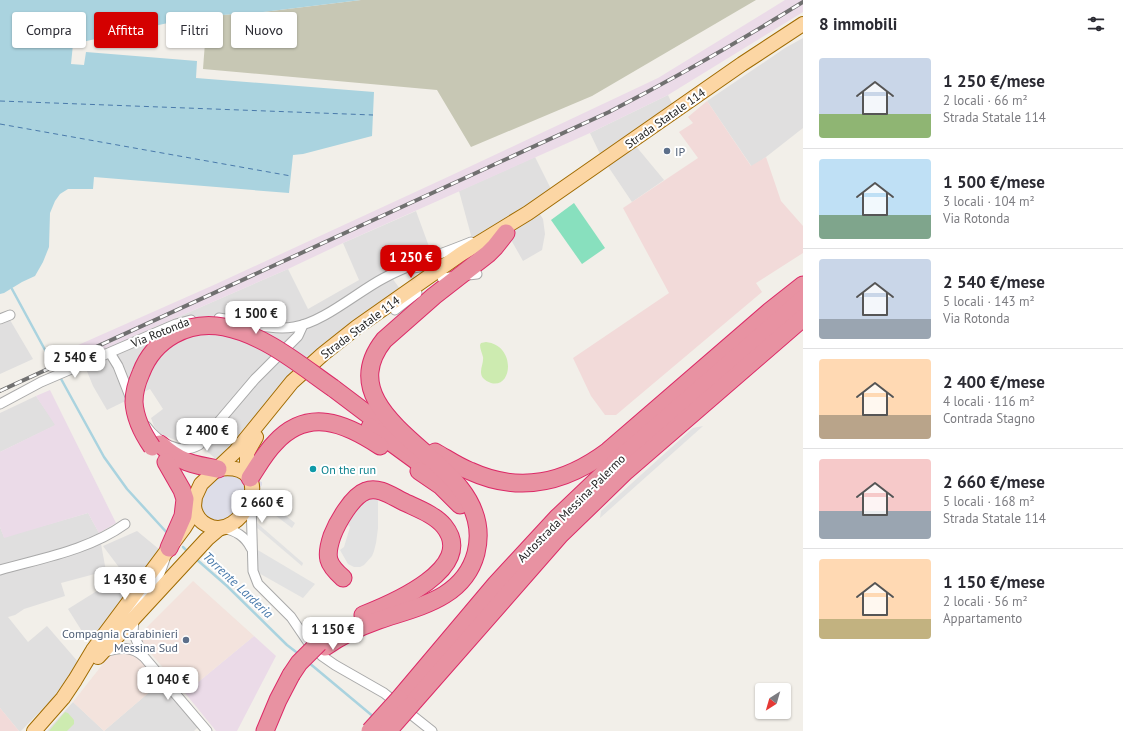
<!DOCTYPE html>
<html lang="it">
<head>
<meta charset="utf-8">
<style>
	body { margin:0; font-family:"PT Sans",sans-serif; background:#f2f2f3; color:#2b2b33; height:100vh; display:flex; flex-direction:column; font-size:15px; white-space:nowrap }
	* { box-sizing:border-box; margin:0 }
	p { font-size:13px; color:#7c7c81 }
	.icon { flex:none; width:22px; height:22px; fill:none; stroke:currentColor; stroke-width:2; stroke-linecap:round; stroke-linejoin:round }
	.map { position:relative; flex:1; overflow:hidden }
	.sheet { display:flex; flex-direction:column; background:#fff; width:320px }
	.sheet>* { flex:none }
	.guide { position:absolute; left:12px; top:12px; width:380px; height:36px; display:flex; gap:8px }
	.needle { width:26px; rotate:217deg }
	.controls { position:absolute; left:755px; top:683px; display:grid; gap:8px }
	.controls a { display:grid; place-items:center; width:36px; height:36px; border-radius:4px; background:#fff; box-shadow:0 1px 3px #0004; font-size:20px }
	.price { position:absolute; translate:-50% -34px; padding:0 9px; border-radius:8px; background:#fff; color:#222; font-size:13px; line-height:26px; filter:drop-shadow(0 1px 2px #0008) }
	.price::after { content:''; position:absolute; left:50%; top:24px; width:12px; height:9px; margin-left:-6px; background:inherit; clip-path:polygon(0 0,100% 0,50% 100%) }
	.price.on { background:#d40000; color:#fff }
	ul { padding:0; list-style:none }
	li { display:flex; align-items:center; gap:12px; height:100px; padding:0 16px }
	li+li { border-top:1px solid #e1e1e2 }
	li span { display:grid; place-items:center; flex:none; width:112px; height:80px; border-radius:4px; color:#555 }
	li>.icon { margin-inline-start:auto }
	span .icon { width:48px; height:48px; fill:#fffc; stroke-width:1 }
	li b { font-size:17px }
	h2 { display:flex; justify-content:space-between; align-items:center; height:48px; padding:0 16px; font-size:17px }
	.pill { padding:0 14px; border-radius:4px; background:#fff; box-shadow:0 1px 3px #0004; font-size:14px; line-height:36px }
	.pill.on { background:#d40000; color:#fff }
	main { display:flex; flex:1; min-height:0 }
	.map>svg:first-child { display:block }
</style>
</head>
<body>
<main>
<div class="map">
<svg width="803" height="731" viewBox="0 0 803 731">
	<rect width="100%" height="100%" fill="#f2efe9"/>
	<g fill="#e0dfdf">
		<polygon points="803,38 803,128 766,157 752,167 707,101 785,48"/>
		<polygon points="668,95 674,108 630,139 664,180 632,202 601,156 590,133"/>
		<polygon points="535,157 552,191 534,205 543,219 545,234 542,250 523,261 501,222 472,239 459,191"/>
		<polygon points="416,211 431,252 387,271 400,289 319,352 272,395 217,460 195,441 183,443 160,434 154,426 151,418 163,409 150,389 107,410 93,386 82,359 288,269 308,309 359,280 343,243"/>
		<polygon points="10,320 33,359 0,374 0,325"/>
		<polygon points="36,396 56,425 0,452 0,413"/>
		<polygon points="88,513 99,533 106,571 61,583 65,596 24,609 15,615 8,617 28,642 47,626 79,663 51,700 21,731 19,731 0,708 0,527 4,537"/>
		<polygon points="137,531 160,550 90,644 68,609 124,574 103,546"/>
		<polygon points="160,683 198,727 194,731 104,731"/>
		<polygon points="73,702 104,731 47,731"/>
	</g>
	<g fill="#f2dad9">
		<polygon points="707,101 751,166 766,157 781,201 803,226 803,253 756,283 762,292 616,415 605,415 591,396 573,358 669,293 623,208 698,158 679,132 693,123 688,117"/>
		<polygon points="0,708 19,731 0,731"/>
	</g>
	<g fill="#ebdbe8">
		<polygon points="785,0 803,0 803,12 668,95 590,133 343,243 288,269 82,359 76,346 216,284 452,175 658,78"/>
		<polygon points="50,390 116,523 99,533 88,513 4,538 0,527 0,452 55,425 36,396"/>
		<polygon points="254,636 276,656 237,731 216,731 185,693"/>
	</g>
	<g fill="#f3e3dd">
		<polygon points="193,581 254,636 185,693 141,642 140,637 141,633"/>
		<polygon points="128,654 135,656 141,661 160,683 104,731 73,702 106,660 113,655"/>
	</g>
	<polygon fill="#c7c7b4" points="361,0 756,0 592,96 471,147 437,90 203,69 207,16 263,12"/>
	<g fill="#cdebb0">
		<path d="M 486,342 C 516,345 513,389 491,383 C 488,382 485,380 483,378 C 478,371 484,364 483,357 C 482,353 480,349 480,345 L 481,343 Z"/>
		<polygon points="65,712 68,713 74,720 74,724 67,731 49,731"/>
	</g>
	<polygon fill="#88e0be" points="574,203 605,248 582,264 551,220"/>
	<g fill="#e2e2e2">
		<polygon points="703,426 600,518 601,511 693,428"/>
		<polygon points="378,496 378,528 376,543 374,551 372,556 364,565 360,567 354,567 348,564 340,550 344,547 350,527 347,523 357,501"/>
		<polygon points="267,501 295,523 292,528 263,506"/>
		<polygon points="257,523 303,563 302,566 255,526"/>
		<polygon points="256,549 315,584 303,598 257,572"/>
	</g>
	<polygon fill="#dddde8" points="216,465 262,482 262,485 257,492 215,533 190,499"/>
	<polygon fill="#aad3df" points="0,0 361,0 263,12 195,17 73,44 71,64 84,65 86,52 197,61 196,78 374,92 372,136 303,154 293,155 289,193 94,177 93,189 68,189 60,194 55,201 50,213 49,247 43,262 35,276 22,282 4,293 0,294"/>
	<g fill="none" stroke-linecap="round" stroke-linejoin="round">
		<g stroke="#aad3df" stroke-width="2.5">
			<polyline points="12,289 57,372"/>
			<polyline points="60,377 104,457 127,489 169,535"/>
			<polyline points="183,547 188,552"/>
			<polyline points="195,558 227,586 287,645 300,655"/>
			<polyline points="308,662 375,718"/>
		</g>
		<g stroke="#4a7aab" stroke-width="1" stroke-dasharray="5 4" stroke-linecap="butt">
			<polyline points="0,101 373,115"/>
			<polyline points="0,124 291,176"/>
		</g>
		<defs>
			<g id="minor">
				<polyline points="413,268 425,266 428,267 433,274"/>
				<polyline points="442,278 477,274"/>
				<polyline points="395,310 417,293"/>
				<path d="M 219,318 C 243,321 270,331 294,327 C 324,322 357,292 384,278 C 412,263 442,254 471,242"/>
				<polyline points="0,319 10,315"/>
				<polyline points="110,353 118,366 131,399"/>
				<polyline points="0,404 41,382 176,324 191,320"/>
				<path d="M 146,426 C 158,442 179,456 199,445 L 255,379 L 298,336 L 303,325"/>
				<polyline points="251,501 253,571 258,584 291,617 310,645 322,656 335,665 384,693 432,731"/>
				<path d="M 223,528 C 236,531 245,536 251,548"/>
				<path d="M 0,570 C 42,558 89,550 125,524"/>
				<polyline points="134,619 133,632 143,656"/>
				<polyline points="124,621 160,573 165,559"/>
				<path d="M 105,652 C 120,647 132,646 144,657 L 207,731"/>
			</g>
			<g id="primary">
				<polyline points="247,474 247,453 256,437"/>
				<path d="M 194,506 C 195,514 199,521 207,525 C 241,545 283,460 218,469"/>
				<polyline points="98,657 207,539 220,528"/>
				<polyline points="34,731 63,698 75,680 93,650 184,528 189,520 194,506 195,497 201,484 236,451 292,382 323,354 357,327 461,254 528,213 742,64 803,24"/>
			</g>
			<g id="motorway">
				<polyline points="333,388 378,422 394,430"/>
				<polyline points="370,427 433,473"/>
				<path d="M 160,444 C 178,462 194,465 218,469"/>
				<path d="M 435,452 C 446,458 457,466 470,471 C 520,494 565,483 608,451 L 770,311 L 803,285"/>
				<polyline points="166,462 182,490 185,499 183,516 169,548"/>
				<polyline points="419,471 441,486 460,505"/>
				<path d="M 250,478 C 258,466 265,453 275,443 C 308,407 345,423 380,446"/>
				<path d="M 343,578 C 327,564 325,557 332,536 C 337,523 352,496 366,491 C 378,486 392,496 402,501 C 416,508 434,514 444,526 C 478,568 391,604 363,615"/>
				<path d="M 325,647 C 342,635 359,627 379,620 C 417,607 464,599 476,553 C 482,529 475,507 460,488 C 429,445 334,403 384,340 L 434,296 L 488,254 L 495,247 L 506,233"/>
				<polyline points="399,699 496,584 557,518 618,460 803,299"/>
				<polyline points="410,706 560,535 626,471 803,318"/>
				<polyline points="265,731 278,700 291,675"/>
			</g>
		</defs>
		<use href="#minor" stroke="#a9a9a9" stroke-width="11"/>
		<use href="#primary" stroke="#a06b00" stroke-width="16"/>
		<use href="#motorway" stroke="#dc2a67" stroke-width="19"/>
		<use href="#minor" stroke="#fff" stroke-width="9"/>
		<use href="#primary" stroke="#fcd6a4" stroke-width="14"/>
		<use href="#motorway" stroke="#e892a2" stroke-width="17"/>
		<defs>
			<path id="rail" d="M 0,391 L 609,112 C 675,78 740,41 803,2"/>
		</defs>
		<use href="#rail" stroke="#707070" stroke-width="4"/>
		<use href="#rail" stroke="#fff" stroke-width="2.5" stroke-dasharray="8" stroke-linecap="butt"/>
		<defs>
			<g id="motorway-bridge">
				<path d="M 152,447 C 143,434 135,419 134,402 C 134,392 137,382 141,373 C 154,339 188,320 224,327 C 265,335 300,365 333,388"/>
				<polyline points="291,675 299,663 319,643"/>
				<polyline points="370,731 399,699"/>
				<polyline points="388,731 410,706"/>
			</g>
		</defs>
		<use href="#motorway-bridge" stroke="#dc2a67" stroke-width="19" stroke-linecap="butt"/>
		<use href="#motorway-bridge" stroke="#e892a2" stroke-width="17"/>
	</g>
	<g fill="#5c6f8a" stroke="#fff" stroke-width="1.5">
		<circle cx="667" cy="151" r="4"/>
		<circle cx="186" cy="640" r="4"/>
	</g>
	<circle fill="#0f9aa8" stroke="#fff" stroke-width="1.5" cx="313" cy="469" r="4"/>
	<g text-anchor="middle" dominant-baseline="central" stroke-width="4" stroke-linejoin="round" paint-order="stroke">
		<g font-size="12" fill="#222" stroke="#fff">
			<text transform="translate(665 118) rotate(-35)">Strada Statale 114</text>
			<text transform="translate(360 327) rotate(-37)">Strada Statale 114</text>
			<text transform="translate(160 332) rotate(-22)">Via Rotonda</text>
			<text transform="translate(571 508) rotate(-45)">Autostrada Messina-Palermo</text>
		</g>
		<g font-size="12" fill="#4e5e75" stroke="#fff" text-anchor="start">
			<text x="675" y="151">IP</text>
			<text x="178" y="633" text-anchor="end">Compagnia Carabinieri<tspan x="178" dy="14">Messina Sud</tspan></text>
		</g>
		<g font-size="12" fill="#0d838f" stroke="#fff" text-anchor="start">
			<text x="321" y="469">On the run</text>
		</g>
		<g font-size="13" font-style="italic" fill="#4a7aab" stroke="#fff">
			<text transform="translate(238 585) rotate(43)">Torrente Larderia</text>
		</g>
	</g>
</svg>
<div class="controls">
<a><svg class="needle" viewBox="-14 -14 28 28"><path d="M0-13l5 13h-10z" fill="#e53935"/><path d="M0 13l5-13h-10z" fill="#7c7c81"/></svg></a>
</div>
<b class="price on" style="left:411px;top:279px">1 250 €</b>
<b class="price" style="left:256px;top:335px">1 500 €</b>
<b class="price" style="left:75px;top:379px">2 540 €</b>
<b class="price" style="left:207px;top:452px">2 400 €</b>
<b class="price" style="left:262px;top:524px">2 660 €</b>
<b class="price" style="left:125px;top:601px">1 430 €</b>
<b class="price" style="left:333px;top:651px">1 150 €</b>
<b class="price" style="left:168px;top:701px">1 040 €</b>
<div class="guide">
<a class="pill">Compra</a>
<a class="pill on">Affitta</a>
<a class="pill">Filtri</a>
<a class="pill">Nuovo</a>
</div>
</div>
<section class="sheet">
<h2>8 immobili<svg class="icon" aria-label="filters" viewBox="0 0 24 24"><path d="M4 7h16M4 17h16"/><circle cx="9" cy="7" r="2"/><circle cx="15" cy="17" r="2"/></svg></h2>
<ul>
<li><span style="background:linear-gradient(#c9d6e8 70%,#8fb573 0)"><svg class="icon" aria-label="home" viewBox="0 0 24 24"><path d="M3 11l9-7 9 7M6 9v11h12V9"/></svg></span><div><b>1 250 €/mese</b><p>2 locali · 66 m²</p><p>Strada Statale 114</p></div></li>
<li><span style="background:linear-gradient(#bfe0f5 70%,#7fa58c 0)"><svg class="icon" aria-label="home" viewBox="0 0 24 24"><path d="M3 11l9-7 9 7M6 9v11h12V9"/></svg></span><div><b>1 500 €/mese</b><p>3 locali · 104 m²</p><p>Via Rotonda</p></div></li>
<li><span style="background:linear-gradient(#c9d6e8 75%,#9aa5b1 0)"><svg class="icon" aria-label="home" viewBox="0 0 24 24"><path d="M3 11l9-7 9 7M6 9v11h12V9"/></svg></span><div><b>2 540 €/mese</b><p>5 locali · 143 m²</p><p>Via Rotonda</p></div></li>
<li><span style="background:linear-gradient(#ffd9b3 70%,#b9a48a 0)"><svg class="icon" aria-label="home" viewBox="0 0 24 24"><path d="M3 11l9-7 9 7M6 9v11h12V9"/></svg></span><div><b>2 400 €/mese</b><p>4 locali · 116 m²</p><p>Contrada Stagno</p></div></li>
<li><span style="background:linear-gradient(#f6c9c9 65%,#9aa5b1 0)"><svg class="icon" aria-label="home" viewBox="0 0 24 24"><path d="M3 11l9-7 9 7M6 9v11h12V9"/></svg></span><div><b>2 660 €/mese</b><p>5 locali · 168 m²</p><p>Strada Statale 114</p></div></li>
<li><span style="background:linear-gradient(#ffd9b3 75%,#c2b280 0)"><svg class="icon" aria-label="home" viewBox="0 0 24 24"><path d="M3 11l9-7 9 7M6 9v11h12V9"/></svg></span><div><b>1 150 €/mese</b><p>2 locali · 56 m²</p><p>Appartamento</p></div></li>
</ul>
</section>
</main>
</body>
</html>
